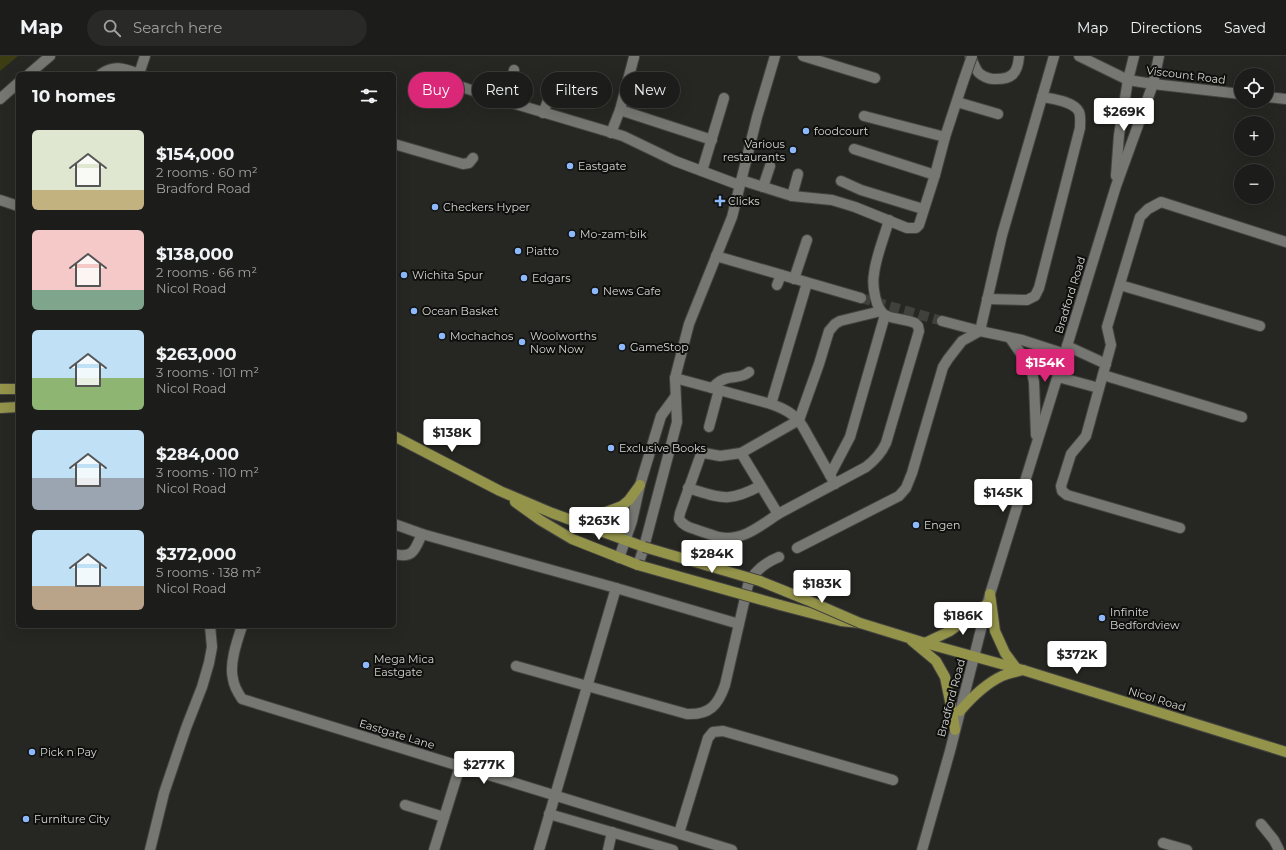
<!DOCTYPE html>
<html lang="en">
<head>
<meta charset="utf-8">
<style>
	body { margin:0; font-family:Montserrat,sans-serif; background:#292927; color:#f1f3f6; height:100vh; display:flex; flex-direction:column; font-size:15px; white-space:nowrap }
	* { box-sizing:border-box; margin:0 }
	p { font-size:13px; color:#a0a1a2 }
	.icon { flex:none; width:22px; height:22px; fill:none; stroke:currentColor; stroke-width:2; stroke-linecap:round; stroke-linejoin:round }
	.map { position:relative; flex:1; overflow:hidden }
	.sheet { position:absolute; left:16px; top:16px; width:380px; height:556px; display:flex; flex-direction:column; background:#1c1c1a; border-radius:6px; box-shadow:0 4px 16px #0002,0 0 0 1px #3a3a39 }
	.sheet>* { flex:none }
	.hud { position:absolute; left:408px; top:16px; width:380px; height:36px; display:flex; gap:8px }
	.buttons { position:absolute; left:1234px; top:12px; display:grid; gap:8px }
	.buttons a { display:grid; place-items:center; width:40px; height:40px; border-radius:50%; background:#1c1c1a; box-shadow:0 4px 16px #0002,0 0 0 1px #3a3a39; font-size:20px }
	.price { position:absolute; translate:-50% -34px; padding:0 9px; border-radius:4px; background:#fff; color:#222; font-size:13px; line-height:26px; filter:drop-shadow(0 1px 2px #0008) }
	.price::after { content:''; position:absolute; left:50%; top:24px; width:12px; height:9px; margin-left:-6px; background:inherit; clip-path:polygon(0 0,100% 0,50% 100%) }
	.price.active { background:#db2777; color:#fff }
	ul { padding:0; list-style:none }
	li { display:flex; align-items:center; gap:12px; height:100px; padding:0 16px }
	li span { display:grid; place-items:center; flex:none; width:112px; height:80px; border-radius:6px; color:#555 }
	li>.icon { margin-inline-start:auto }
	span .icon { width:48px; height:48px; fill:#fffc; stroke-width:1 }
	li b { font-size:17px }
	h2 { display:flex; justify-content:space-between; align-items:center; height:48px; padding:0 16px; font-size:17px }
	.tag { padding:0 14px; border-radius:18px; background:#1c1c1a; box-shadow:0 4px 16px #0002,0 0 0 1px #3a3a39; font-size:14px; line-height:36px }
	.tag.active { background:#db2777; color:#fff }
	header { display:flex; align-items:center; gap:24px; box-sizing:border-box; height:56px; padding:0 20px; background:#1c1c1a; border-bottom:1px solid #3a3a39 }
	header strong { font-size:19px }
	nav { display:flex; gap:22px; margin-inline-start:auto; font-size:14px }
	.search { width:280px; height:36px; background:#292927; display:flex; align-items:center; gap:10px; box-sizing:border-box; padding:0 14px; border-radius:22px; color:#a0a1a2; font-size:15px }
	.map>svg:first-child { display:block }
</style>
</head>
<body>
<header>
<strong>Map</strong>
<div class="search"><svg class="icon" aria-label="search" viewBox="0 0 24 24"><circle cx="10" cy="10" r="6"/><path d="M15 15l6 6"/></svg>Search here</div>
<nav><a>Map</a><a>Directions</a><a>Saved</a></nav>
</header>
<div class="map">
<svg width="1286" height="794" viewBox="0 0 1286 794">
	<rect width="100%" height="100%" fill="#262622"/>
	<polygon fill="#3d3d13" points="0,0 18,0 0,15"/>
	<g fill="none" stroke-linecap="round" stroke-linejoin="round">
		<polyline stroke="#40403d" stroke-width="10" stroke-dasharray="10 5" stroke-linecap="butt" points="861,242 942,265"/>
		<defs>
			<g id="minor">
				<polyline points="803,0 875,22"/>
				<path d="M 970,0 C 973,5 975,13 979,17 C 982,20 989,23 993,23 C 1011,24 1018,18 1019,0"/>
				<polyline points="1079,0 1128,24 1153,28 1241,38"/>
				<polyline points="634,1 620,54 712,84"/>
				<polyline points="29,18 50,0"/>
				<path d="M 101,18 C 115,8 125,13 139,18"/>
				<polyline points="139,18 145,0"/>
				<polyline points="445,23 456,29 492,41 623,80 675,105 739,129"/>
				<polyline points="1267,41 1286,43"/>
				<polyline points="0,43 18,27"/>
				<polyline points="507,46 514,14"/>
				<polyline points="957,46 998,58"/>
				<polyline points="543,57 555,27"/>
				<polyline points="864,60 945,81"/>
				<polyline points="611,77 620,54"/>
				<polyline points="394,88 463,108 469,107 473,102"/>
				<polyline points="854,93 935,119"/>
				<polyline points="702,115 724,42"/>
				<polyline points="1116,120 1119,79 1128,24 1134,0"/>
				<polyline points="741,124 792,140 832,144 855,151 907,172 916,172 919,169 935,119 945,81 963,26"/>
				<polyline points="841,125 861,134 923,153"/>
				<polyline points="763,131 770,110"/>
				<polyline points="792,140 798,118"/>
				<polyline points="0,144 18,150"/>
				<polyline points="716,200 861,242"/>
				<polyline points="794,223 807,184"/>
				<polyline points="777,229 781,219"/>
				<polyline points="1120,229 1260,270"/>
				<path d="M 987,243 L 1027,244 L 1035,240 L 1039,232 L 1080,72 C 1080,67 1081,60 1079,56 C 1074,45 1052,43 1042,41"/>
				<polyline points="942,265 980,275 1002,179 1054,0"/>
				<polyline points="1010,282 1031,312 1034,326 1036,379"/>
				<polyline points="1067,290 1106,308"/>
				<polyline points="1103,319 1242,361"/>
				<polyline points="1058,321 1099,332"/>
				<path d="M 675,322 L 771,348 C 785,353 795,358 803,371 L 835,428"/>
				<path d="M 712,332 C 716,328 722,323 728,322 C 736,320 742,322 749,316"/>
				<polyline points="771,348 807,227"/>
				<polyline points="709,371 719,334"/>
				<path d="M 741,397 L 778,458 L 866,411 C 875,404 881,398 886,387 L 919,275 L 918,270 L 915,267 C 906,263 892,263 885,259 C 875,253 872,228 874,218 C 876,200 884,182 889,164"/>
				<polyline points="830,419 850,381 885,259"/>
				<path d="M 688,432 C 721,442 728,447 760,430"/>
				<path d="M 778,458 C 760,470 742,486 718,481 C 712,479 706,477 700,475 C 692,472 684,471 679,463 L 680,457 L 701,398 L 704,397 L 720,400 L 741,397 L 799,364 L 819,308 L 829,275 L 835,268 L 840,265 L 881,255"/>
				<polyline points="394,468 422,478 616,532 739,568"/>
				<polyline points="1180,472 1067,439 1062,435 1061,430 1071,398 1086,380 1111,289 1107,271 1140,161 1148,153 1161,146 1286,186"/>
				<polyline points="797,492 899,440 906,432 912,417 943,311 948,303 962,285 980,275 1022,284 1065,298"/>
				<path d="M 394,498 C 414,503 415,493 422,478"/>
				<polyline points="619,502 632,465 640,429 661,360 675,341"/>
				<polyline points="638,509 644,491 677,366 675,322 689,268 732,161 757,61 775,0"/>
				<path d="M 242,570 C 237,585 229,608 233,623 C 234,631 238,637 242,643 L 732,794"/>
				<path d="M 516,610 L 687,658 C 710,659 718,649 725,629 L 748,529 C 754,515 764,507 779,501"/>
				<polyline points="405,749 444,761"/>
				<polyline points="549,758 673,794"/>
				<polyline points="1261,768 1274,784 1279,794"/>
				<polyline points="679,777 708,682 713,676 723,675 893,724"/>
				<polyline points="1163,787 1187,794"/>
				<polyline points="150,794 164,737 186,672 202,631 209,607 212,591 210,570"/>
				<polyline points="434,794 460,710"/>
				<polyline points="539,794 616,532"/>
				<polyline points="608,794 612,776"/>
				<polyline points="922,794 950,695 990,538 1067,290 1116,130 1153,28 1159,0"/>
			</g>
			<g id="major">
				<polyline points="0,333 18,333"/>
				<polyline points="0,352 18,351"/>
				<polyline points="394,380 500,435 552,457 644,491"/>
				<polyline points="515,446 540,464 572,483 638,509"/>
				<polyline points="579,466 622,450 629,444 640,429"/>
				<polyline points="990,538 995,575 1005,597 1016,612"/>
				<polyline points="780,549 841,565 860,567 925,587 1023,614 1286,696"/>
				<polyline points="912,585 936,605 945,621 953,660 955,674"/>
				<polyline points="925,587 950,575 987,548"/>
				<path d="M 960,655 C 972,641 985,628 1002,620 C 1008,617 1016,616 1023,614"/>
			</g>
		</defs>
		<use href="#minor" stroke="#434340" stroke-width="12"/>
		<use href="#major" stroke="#434340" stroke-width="12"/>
		<use href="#minor" stroke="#767672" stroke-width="10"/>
		<use href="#major" stroke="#94934a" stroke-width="10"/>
		<defs>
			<polyline id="minor-bridge" points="963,26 972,0"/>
			<g id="major-bridge">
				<polyline points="644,491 760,525 807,544 860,567"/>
				<polyline points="638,509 780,549"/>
			</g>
		</defs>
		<use href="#minor-bridge" stroke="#434340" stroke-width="12" stroke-linecap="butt"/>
		<use href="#major-bridge" stroke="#434340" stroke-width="12" stroke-linecap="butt"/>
		<use href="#minor-bridge" stroke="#767672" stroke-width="10"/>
		<use href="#major-bridge" stroke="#94934a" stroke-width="10"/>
	</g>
	<g fill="#8db9fc" stroke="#0f0f0d" stroke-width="1.5">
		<circle cx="806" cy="75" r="4"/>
		<circle cx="793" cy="94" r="4"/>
		<circle cx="570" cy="110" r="4"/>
		<path d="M718 139h4v4h4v4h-4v4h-4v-4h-4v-4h4z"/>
		<circle cx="435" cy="151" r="4"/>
		<circle cx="572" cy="178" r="4"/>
		<circle cx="518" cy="195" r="4"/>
		<circle cx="404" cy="219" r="4"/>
		<circle cx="524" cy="222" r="4"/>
		<circle cx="595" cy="235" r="4"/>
		<circle cx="414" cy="255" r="4"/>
		<circle cx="442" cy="280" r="4"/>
		<circle cx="522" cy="286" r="4"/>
		<circle cx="622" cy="291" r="4"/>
		<circle cx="611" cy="392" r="4"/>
		<circle cx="916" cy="469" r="4"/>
		<circle cx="1102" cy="562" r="4"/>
		<circle cx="366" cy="609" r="4"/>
		<circle cx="32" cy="696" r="4"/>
		<circle cx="26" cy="763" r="4"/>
	</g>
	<g text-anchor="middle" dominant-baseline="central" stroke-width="4" stroke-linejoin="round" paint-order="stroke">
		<g font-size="11" fill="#d6d6d4" stroke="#0f0f0d">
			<text transform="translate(1186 19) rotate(7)">Viscount Road</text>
			<text transform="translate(1070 239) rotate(-73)">Bradford Road</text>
			<text transform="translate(951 642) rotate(-75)">Bradford Road</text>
			<text transform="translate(1157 643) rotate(17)">Nicol Road</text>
			<text transform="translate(397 678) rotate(17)">Eastgate Lane</text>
		</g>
		<g font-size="11" fill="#d6d6d4" stroke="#0f0f0d" text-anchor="start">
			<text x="814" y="75">foodcourt</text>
			<text x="785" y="88" text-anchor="end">Various<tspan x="785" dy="13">restaurants</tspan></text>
			<text x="578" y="110">Eastgate</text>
			<text x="728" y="145">Clicks</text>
			<text x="443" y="151">Checkers Hyper</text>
			<text x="580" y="178">Mo-zam-bik</text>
			<text x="526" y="195">Piatto</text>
			<text x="412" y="219">Wichita Spur</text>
			<text x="532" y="222">Edgars</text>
			<text x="603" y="235">News Cafe</text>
			<text x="422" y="255">Ocean Basket</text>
			<text x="450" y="280">Mochachos</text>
			<text x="530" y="280">Woolworths<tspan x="530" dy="13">Now Now</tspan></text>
			<text x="630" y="291">GameStop</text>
			<text x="619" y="392">Exclusive Books</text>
			<text x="924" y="469">Engen</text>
			<text x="1110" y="556">Infinite<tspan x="1110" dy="13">Bedfordview</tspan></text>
			<text x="374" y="603">Mega Mica<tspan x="374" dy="13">Eastgate</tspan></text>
			<text x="40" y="696">Pick n Pay</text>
			<text x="34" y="763">Furniture City</text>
		</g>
	</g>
</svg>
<div class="buttons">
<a><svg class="icon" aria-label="locate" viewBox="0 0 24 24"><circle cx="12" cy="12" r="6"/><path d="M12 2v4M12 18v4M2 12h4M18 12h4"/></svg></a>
<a>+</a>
<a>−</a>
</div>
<b class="price" style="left:1124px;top:76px">$269K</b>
<b class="price active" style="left:1045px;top:327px">$154K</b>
<b class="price" style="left:452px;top:397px">$138K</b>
<b class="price" style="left:1003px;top:457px">$145K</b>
<b class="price" style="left:599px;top:485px">$263K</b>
<b class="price" style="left:712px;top:518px">$284K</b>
<b class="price" style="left:822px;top:548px">$183K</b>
<b class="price" style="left:963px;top:580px">$186K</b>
<b class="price" style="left:1077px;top:619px">$372K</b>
<b class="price" style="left:484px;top:729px">$277K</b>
<div class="hud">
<a class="tag active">Buy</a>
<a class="tag">Rent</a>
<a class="tag">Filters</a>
<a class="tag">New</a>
</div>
<section class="sheet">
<h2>10 homes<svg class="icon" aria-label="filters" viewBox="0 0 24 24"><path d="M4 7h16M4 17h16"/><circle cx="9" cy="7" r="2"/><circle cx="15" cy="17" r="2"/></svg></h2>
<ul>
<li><span style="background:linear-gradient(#dfe7d0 75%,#c2b280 0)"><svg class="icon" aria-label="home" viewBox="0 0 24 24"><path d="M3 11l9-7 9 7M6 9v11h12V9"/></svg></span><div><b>$154,000</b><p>2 rooms · 60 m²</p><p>Bradford Road</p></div></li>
<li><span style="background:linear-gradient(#f6c9c9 75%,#7fa58c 0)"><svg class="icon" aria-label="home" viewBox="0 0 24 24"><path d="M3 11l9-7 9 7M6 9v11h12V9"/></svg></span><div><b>$138,000</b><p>2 rooms · 66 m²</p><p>Nicol Road</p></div></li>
<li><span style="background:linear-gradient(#bfe0f5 60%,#8fb573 0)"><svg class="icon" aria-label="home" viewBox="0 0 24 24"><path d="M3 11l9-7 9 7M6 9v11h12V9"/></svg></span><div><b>$263,000</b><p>3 rooms · 101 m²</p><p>Nicol Road</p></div></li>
<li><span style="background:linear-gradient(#bfe0f5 60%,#9aa5b1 0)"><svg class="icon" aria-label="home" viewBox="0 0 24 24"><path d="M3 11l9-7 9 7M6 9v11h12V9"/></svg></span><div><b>$284,000</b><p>3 rooms · 110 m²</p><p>Nicol Road</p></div></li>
<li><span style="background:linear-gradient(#bfe0f5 70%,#b9a48a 0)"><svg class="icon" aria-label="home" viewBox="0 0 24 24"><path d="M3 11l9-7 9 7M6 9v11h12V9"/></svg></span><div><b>$372,000</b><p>5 rooms · 138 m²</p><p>Nicol Road</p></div></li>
</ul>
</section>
</div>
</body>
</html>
